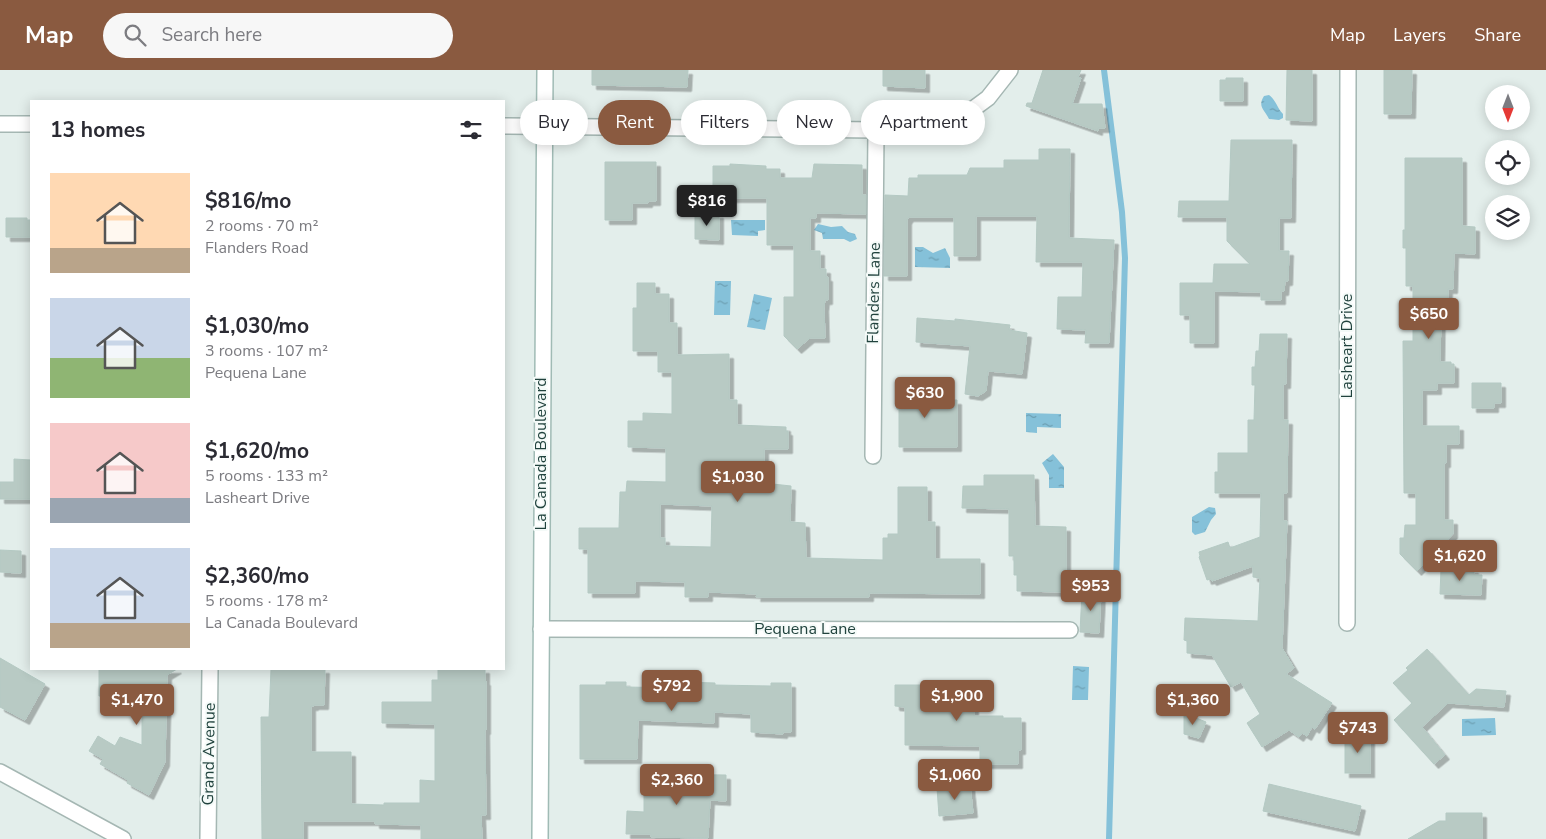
<!DOCTYPE html>
<html lang="en">
<head>
<meta charset="utf-8">
<style>
	body { margin:0; font-family:"Nunito Sans",sans-serif; background:#f7f7f7; color:#2b2b33; height:100vh; display:flex; flex-direction:column; font-size:19px; white-space:nowrap }
	* { box-sizing:border-box; margin:0 }
	p { font-size:16px; color:#7c7c81 }
	.icon { flex:none; width:28px; height:28px; fill:none; stroke:currentColor; stroke-width:2; stroke-linecap:round; stroke-linejoin:round }
	.map { position:relative; flex:1; overflow:hidden }
	.sheet { position:absolute; left:30px; top:30px; width:475px; height:570px; display:flex; flex-direction:column; background:#fff; border-radius:0px; box-shadow:0 2px 12px #0003 }
	.sheet>* { flex:none }
	.banner { position:absolute; left:520px; top:30px; width:475px; height:45px; display:flex; gap:10px }
	.needle { width:32px; rotate:180deg }
	.tools { position:absolute; left:1485px; top:15px; display:grid; gap:10px }
	.tools a { display:grid; place-items:center; width:45px; height:45px; border-radius:50%; background:#fff; box-shadow:0 2px 12px #0003; font-size:25px }
	.price { position:absolute; translate:-50% -42px; padding:0 11px; border-radius:5px; background:#8a5a40; color:#fff; font-size:16px; line-height:32px; filter:drop-shadow(0 1px 2px #0008) }
	.price::after { content:''; position:absolute; left:50%; top:30px; width:15px; height:11px; margin-left:-8px; background:inherit; clip-path:polygon(0 0,100% 0,50% 100%) }
	.price.active { background:#222; color:#fff }
	ul { padding:0; list-style:none }
	li { display:flex; align-items:center; gap:15px; height:125px; padding:0 20px }
	li span { display:grid; place-items:center; flex:none; width:140px; height:100px; border-radius:0px; color:#555 }
	li>.icon { margin-inline-start:auto }
	span .icon { width:60px; height:60px; fill:#fffc; stroke-width:1 }
	li b { font-size:21px }
	h2 { display:flex; justify-content:space-between; align-items:center; height:60px; padding:0 20px; font-size:21px }
	.chip { padding:0 18px; border-radius:22px; background:#fff; box-shadow:0 2px 12px #0003; font-size:18px; line-height:45px }
	.chip.active { background:#8a5a40; color:#fff }
	header { display:flex; align-items:center; gap:30px; box-sizing:border-box; height:70px; padding:0 25px; background:#8a5a40; color:#fff }
	header strong { font-size:24px }
	nav { display:flex; gap:28px; margin-inline-start:auto; font-size:18px }
	.search { width:350px; height:45px; background:#f7f7f7; display:flex; align-items:center; gap:12px; box-sizing:border-box; padding:0 18px; border-radius:28px; color:#7c7c81; font-size:19px }
	.map>svg:first-child { display:block }
</style>
</head>
<body>
<header>
<strong>Map</strong>
<div class="search"><svg class="icon" aria-label="search" viewBox="0 0 24 24"><circle cx="10" cy="10" r="6"/><path d="M15 15l6 6"/></svg>Search here</div>
<nav><a>Map</a><a>Layers</a><a>Share</a></nav>
</header>
<div class="map">
<svg width="1546" height="769" viewBox="0 0 1546 769">
	<defs>
		<pattern id="water-ripples" width="26" height="14" patternUnits="userSpaceOnUse" patternTransform="scale(1.25)"><rect width="26" height="14" fill="#85c1d9"/><path d="M2 4q2-2 4 0t4 0M15 11q2-2 4 0t4 0" fill="none" stroke="#6c9eb1"/></pattern>
		<filter id="shadow"><feDropShadow dx="4.5" dy="4.5" stdDeviation="0" flood-color="#0004"/></filter>
	</defs>
	<rect width="100%" height="100%" fill="#e3eeeb"/>
	<g fill="url(#water-ripples)">
		<path d="M 1269,25 C 1276,30 1277,38 1283,44 L 1283,48 L 1279,50 L 1269,49 C 1265,40 1257,37 1264,26 Z"/>
		<polygon points="731,150 765,150 765,160 758,161 758,166 732,165"/>
		<polygon points="818,154 831,157 842,156 848,162 855,164 857,169 850,172 844,169 823,169 822,163 814,160"/>
		<polygon points="915,177 923,177 933,183 945,178 950,188 950,198 915,197"/>
		<polygon points="715,211 731,211 730,245 714,245"/>
		<polygon points="754,224 772,228 765,260 747,257"/>
		<polygon points="1026,343 1061,344 1061,358 1037,357 1037,363 1026,362"/>
		<polygon points="1053,384 1064,397 1064,418 1049,418 1049,405 1042,393"/>
		<polygon points="1209,437 1215,438 1216,444 1211,450 1205,462 1195,465 1192,462 1192,447"/>
		<polygon points="1073,596 1089,597 1088,630 1072,630"/>
		<polygon points="1495,648 1496,665 1462,666 1462,649"/>
	</g>
	<g fill="none" stroke-linecap="round" stroke-linejoin="round">
		<polyline stroke="#85c1d9" stroke-width="6" points="1104,0 1122,142 1125,188 1109,769"/>
	</g>
	<g fill="#b8cac4" stroke="#b4c9c3" fill-rule="evenodd" filter="url(#shadow)">
		<polygon points="592,0 688,0 687,17 592,15"/>
		<polygon points="883,0 925,0 925,18 883,16"/>
		<polygon points="1043,0 1081,0 1078,7 1081,8 1072,34 1102,34 1105,58 1098,58 1098,61 1026,36 1027,33 1032,33"/>
		<polygon points="1287,0 1312,0 1312,51 1286,50"/>
		<polygon points="1384,0 1412,0 1411,44 1384,44"/>
		<polygon points="1226,8 1243,8 1243,31 1220,31 1220,10 1226,10"/>
		<polygon points="1231,70 1292,70 1291,148 1279,148 1279,181 1289,181 1288,211 1285,211 1284,221 1281,221 1281,230 1261,230 1261,222 1214,221 1214,273 1190,273 1190,245 1180,245 1180,213 1213,213 1214,194 1250,194 1227,171 1227,147 1178,147 1179,131 1229,131"/>
		<polygon points="1039,79 1070,79 1069,168 1114,170 1109,273 1085,273 1086,260 1057,259 1058,227 1082,227 1083,192 1036,192 1037,146 976,146 976,186 954,186 954,147 909,147 907,150 907,206 884,206 885,125 908,126 909,108 918,108 918,105 967,105 970,98 1004,98 1004,90 1039,90"/>
		<polygon points="1405,88 1462,88 1462,156 1475,157 1475,184 1454,183 1453,219 1448,219 1447,244 1441,244 1440,292 1451,292 1451,294 1454,294 1454,313 1437,313 1437,320 1422,320 1422,356 1459,356 1459,374 1446,374 1446,393 1444,393 1444,450 1453,450 1453,464 1417,501 1400,484 1400,468 1404,468 1405,455 1416,455 1416,423 1404,423 1403,271 1413,271 1413,216 1406,216 1406,178 1403,178 1403,160 1405,160"/>
		<polygon points="605,92 656,92 656,131 648,131 648,133 632,133 632,150 605,150"/>
		<polygon points="730,94 766,96 766,99 780,99 780,108 812,108 814,94 862,95 862,125 866,125 866,144 816,143 816,148 810,148 810,181 820,181 820,199 826,199 826,207 828,207 828,230 825,230 824,237 825,268 810,268 797,279 784,266 784,227 794,227 794,175 767,175 767,128 713,128 713,96 730,96"/>
		<polygon points="695,144 719,144 719,170 695,169"/>
		<polygon points="6,148 27,148 27,150 31,150 31,167 6,167"/>
		<path d="M 637,213 L 655,213 L 655,224 L 669,224 L 669,253 L 677,253 L 677,285 L 729,284 L 729,330 L 737,330 L 737,355 L 786,357 L 786,361 L 788,361 L 788,379 L 764,379 L 764,413 L 791,416 L 790,452 L 805,453 L 806,488 L 883,490 L 883,468 L 888,468 L 888,464 L 898,464 L 898,417 L 927,417 L 927,452 L 935,452 L 935,489 L 980,489 L 980,524 L 869,523 L 869,527 L 756,527 L 757,524 L 708,522 L 708,527 L 685,527 L 685,512 L 635,511 L 635,523 L 588,523 L 588,479 L 579,479 L 579,458 L 619,458 L 620,422 L 626,422 L 627,411 L 666,412 L 666,378 L 628,377 L 628,351 L 643,351 L 643,343 L 672,344 L 672,302 L 658,302 L 658,281 L 633,281 L 633,238 L 637,238 ZM 660,434 L 712,436 L 711,477 L 665,476 L 665,468 L 660,468 Z"/>
		<polygon points="917,248 955,251 955,249 1010,255 1009,260 1027,263 1022,304 988,301 986,321 978,326 965,324 970,276 916,272"/>
		<polygon points="1260,264 1287,264 1286,314 1283,314 1283,350 1288,350 1287,423 1283,423 1283,451 1287,451 1282,578 1294,598 1286,604 1332,633 1315,659 1312,657 1307,666 1302,663 1299,667 1289,660 1262,677 1247,653 1260,644 1241,612 1231,617 1212,585 1187,583 1187,571 1184,570 1185,548 1258,551 1260,508 1253,507 1253,496 1212,511 1211,509 1207,510 1199,487 1200,486 1199,482 1228,472 1230,478 1260,467 1261,423 1215,423 1215,402 1218,402 1218,383 1248,383 1248,350 1254,350 1255,315 1252,315 1252,297 1255,297 1256,281 1259,281"/>
		<polygon points="1472,313 1501,313 1501,333 1494,333 1494,338 1472,338"/>
		<polygon points="897,314 925,314 925,320 931,320 931,330 957,330 957,377 899,377 899,339 897,339"/>
		<polygon points="14,389 31,390 31,429 0,429 0,412 14,412"/>
		<polygon points="984,405 1034,405 1035,456 1066,457 1066,522 1017,521 1017,505 1014,505 1014,486 1009,486 1009,439 962,438 963,416 984,416"/>
		<polygon points="0,480 21,481 21,503 0,502"/>
		<polygon points="1441,499 1474,499 1474,505 1482,505 1481,525 1440,524"/>
		<polygon points="1082,522 1101,523 1099,563 1080,562"/>
		<polygon points="1427,579 1469,625 1476,619 1506,621 1504,637 1448,633 1422,657 1445,685 1434,694 1394,650 1412,633 1393,613 1408,600 1406,598"/>
		<polygon points="0,588 45,614 25,650 0,637"/>
		<polygon points="99,599 177,599 167,605 165,692 149,725 127,713 128,710 100,694 103,689 89,681 98,666 115,676 120,667 142,675 142,619 117,635 112,626 99,626"/>
		<polygon points="271,599 325,599 324,635 314,635 314,636 311,636 311,682 351,682 351,734 384,735 384,733 420,733 420,710 435,711 435,654 382,653 382,632 432,632 432,610 438,610 438,599 485,599 485,611 486,611 486,660 485,660 486,745 481,745 482,769 421,769 421,755 375,754 375,751 303,751 303,769 262,769 261,647 269,647"/>
		<polygon points="606,612 626,612 626,617 682,618 686,617 686,612 715,613 715,615 771,616 771,613 791,613 791,662 783,662 783,664 751,662 751,644 714,642 714,653 638,650 637,689 580,689 580,615 606,615"/>
		<polygon points="926,613 974,613 974,646 1003,646 1003,648 1021,648 1021,680 1018,680 1018,694 980,694 980,676 905,675 905,637 895,636 895,615 926,615"/>
		<polygon points="1184,643 1206,652 1199,668 1184,664"/>
		<rect x="1345" y="666" width="25" height="37"/>
		<polygon points="648,704 726,705 726,731 710,730 708,768 651,767 651,764 626,764 627,741 644,742 644,725 647,725"/>
		<polygon points="1269,714 1361,736 1355,761 1263,741"/>
		<polygon points="970,715 973,743 939,746 937,718"/>
		<polygon points="1446,743 1482,743 1482,769 1408,769 1439,751 1446,751"/>
	</g>
	<g fill="none" stroke-linecap="round" stroke-linejoin="round">
		<defs>
			<g id="street">
				<polyline points="0,54 31,54"/>
				<polyline points="504,56 876,60 937,58 965,45 988,28 1010,0"/>
				<polyline points="873,386 876,60"/>
				<polyline points="1347,553 1348,0"/>
				<polyline points="541,559 1070,560"/>
				<polyline points="0,702 123,769"/>
				<polyline points="208,769 210,599"/>
			</g>
			<polyline id="secondary" points="540,769 545,0"/>
		</defs>
		<use href="#street" stroke="#a5b7b3" stroke-width="18"/>
		<use href="#secondary" stroke="#a0bbb5" stroke-width="18"/>
		<use href="#street" stroke="#fff" stroke-width="15"/>
		<use href="#secondary" stroke="#fff" stroke-width="15"/>
	</g>
	<g text-anchor="middle" dominant-baseline="central" stroke-width="4" stroke-linejoin="round" paint-order="stroke">
		<g font-size="16" fill="#20423d" stroke="#f4faf8">
			<text transform="translate(874 223) rotate(-89)">Flanders Lane</text>
			<text transform="translate(1347 276) rotate(-90)">Lasheart Drive</text>
			<text transform="translate(541 384) rotate(-90)">La Canada Boulevard</text>
			<text x="805" y="559">Pequena Lane</text>
			<text transform="translate(209 684) rotate(-89)">Grand Avenue</text>
		</g>
	</g>
</svg>
<div class="tools">
<a><svg class="needle" viewBox="-14 -14 28 28"><path d="M0-13l5 13h-10z" fill="#e53935"/><path d="M0 13l5-13h-10z" fill="#7c7c81"/></svg></a>
<a><svg class="icon" aria-label="locate" viewBox="0 0 24 24"><circle cx="12" cy="12" r="6"/><path d="M12 2v4M12 18v4M2 12h4M18 12h4"/></svg></a>
<a><svg class="icon" aria-label="layers" viewBox="0 0 24 24"><path d="M12 4l9 5-9 5-9-5zM3 14l9 5 9-5"/></svg></a>
</div>
<b class="price active" style="left:707px;top:157px">$816</b>
<b class="price" style="left:1429px;top:270px">$650</b>
<b class="price" style="left:925px;top:349px">$630</b>
<b class="price" style="left:738px;top:433px">$1,030</b>
<b class="price" style="left:1460px;top:512px">$1,620</b>
<b class="price" style="left:1091px;top:542px">$953</b>
<b class="price" style="left:672px;top:642px">$792</b>
<b class="price" style="left:957px;top:652px">$1,900</b>
<b class="price" style="left:137px;top:656px">$1,470</b>
<b class="price" style="left:1193px;top:656px">$1,360</b>
<b class="price" style="left:1358px;top:684px">$743</b>
<b class="price" style="left:955px;top:731px">$1,060</b>
<b class="price" style="left:677px;top:736px">$2,360</b>
<div class="banner">
<a class="chip">Buy</a>
<a class="chip active">Rent</a>
<a class="chip">Filters</a>
<a class="chip">New</a>
<a class="chip">Apartment</a>
</div>
<section class="sheet">
<h2>13 homes<svg class="icon" aria-label="filters" viewBox="0 0 24 24"><path d="M4 7h16M4 17h16"/><circle cx="9" cy="7" r="2"/><circle cx="15" cy="17" r="2"/></svg></h2>
<ul>
<li><span style="background:linear-gradient(#ffd9b3 75%,#b9a48a 0)"><svg class="icon" aria-label="home" viewBox="0 0 24 24"><path d="M3 11l9-7 9 7M6 9v11h12V9"/></svg></span><div><b>$816/mo</b><p>2 rooms · 70 m²</p><p>Flanders Road</p></div></li>
<li><span style="background:linear-gradient(#c9d6e8 60%,#8fb573 0)"><svg class="icon" aria-label="home" viewBox="0 0 24 24"><path d="M3 11l9-7 9 7M6 9v11h12V9"/></svg></span><div><b>$1,030/mo</b><p>3 rooms · 107 m²</p><p>Pequena Lane</p></div></li>
<li><span style="background:linear-gradient(#f6c9c9 75%,#9aa5b1 0)"><svg class="icon" aria-label="home" viewBox="0 0 24 24"><path d="M3 11l9-7 9 7M6 9v11h12V9"/></svg></span><div><b>$1,620/mo</b><p>5 rooms · 133 m²</p><p>Lasheart Drive</p></div></li>
<li><span style="background:linear-gradient(#c9d6e8 75%,#b9a48a 0)"><svg class="icon" aria-label="home" viewBox="0 0 24 24"><path d="M3 11l9-7 9 7M6 9v11h12V9"/></svg></span><div><b>$2,360/mo</b><p>5 rooms · 178 m²</p><p>La Canada Boulevard</p></div></li>
</ul>
</section>
</div>
</body>
</html>
